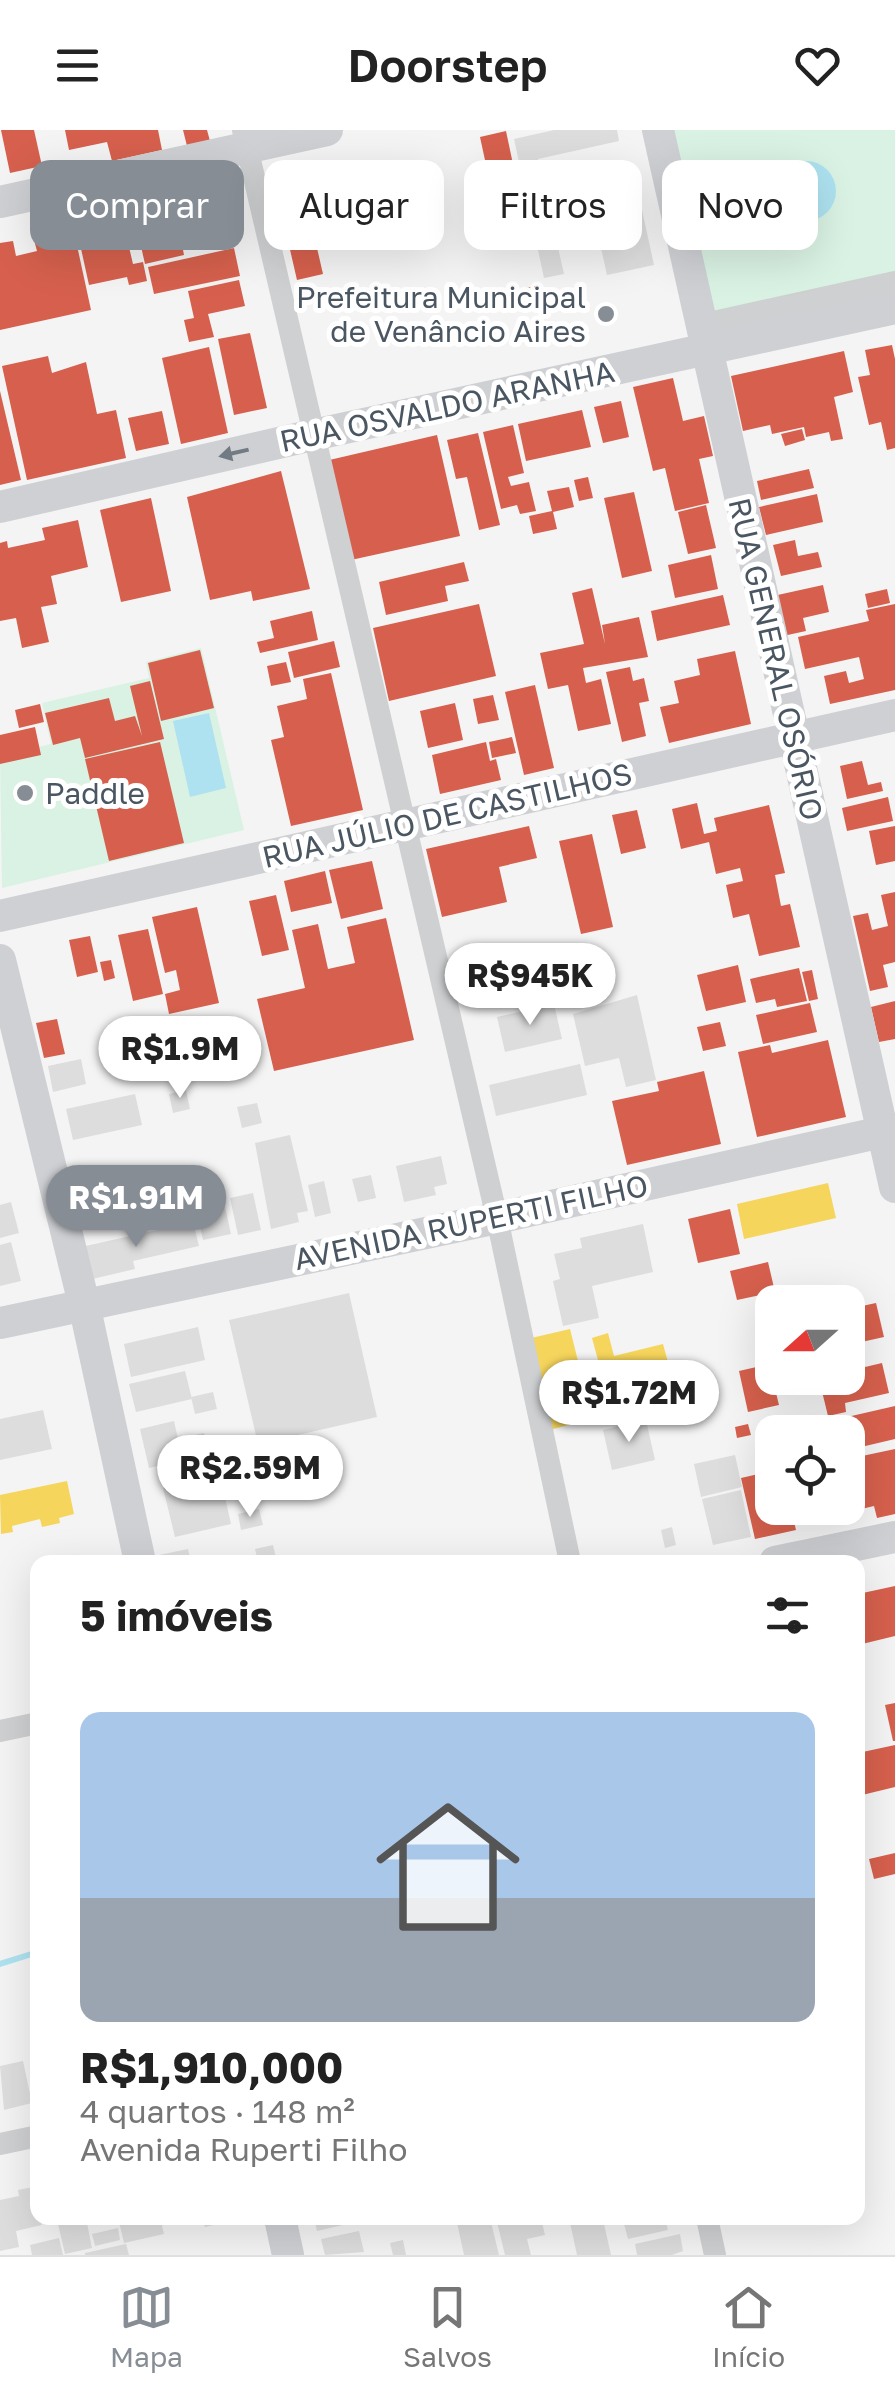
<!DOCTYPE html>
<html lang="pt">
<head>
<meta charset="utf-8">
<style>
	body { margin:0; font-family:"Golos Text",sans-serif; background:#f2f2f2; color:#222; height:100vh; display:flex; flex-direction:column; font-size:38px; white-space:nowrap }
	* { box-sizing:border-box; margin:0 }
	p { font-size:32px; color:#767676 }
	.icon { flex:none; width:55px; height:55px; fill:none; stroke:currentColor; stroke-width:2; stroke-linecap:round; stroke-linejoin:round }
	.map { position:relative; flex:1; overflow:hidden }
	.sheet { position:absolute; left:30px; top:1425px; width:835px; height:670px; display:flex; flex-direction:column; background:#fff; border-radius:20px; box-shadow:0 10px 40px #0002 }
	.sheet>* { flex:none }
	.banner { position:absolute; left:30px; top:30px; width:835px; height:90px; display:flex; gap:20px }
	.needle { width:65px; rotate:249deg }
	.buttons { position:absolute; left:755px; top:1155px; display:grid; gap:20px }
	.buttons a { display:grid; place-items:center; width:110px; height:110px; border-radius:20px; background:#fff; box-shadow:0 10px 40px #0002; font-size:50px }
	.price { position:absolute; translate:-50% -85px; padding:0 22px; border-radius:35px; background:#fff; color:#222; font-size:32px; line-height:65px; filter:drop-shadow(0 2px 5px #0008) }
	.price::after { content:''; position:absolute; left:50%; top:60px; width:30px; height:22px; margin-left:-15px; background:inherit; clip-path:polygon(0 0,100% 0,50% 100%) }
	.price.selected { background:#868d94; color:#fff }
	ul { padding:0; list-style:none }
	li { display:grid; align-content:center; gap:20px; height:530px; padding:0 50px }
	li+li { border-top:2px solid #e0e0e0 }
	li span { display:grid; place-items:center; height:310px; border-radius:20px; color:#555 }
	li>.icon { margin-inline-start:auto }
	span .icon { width:180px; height:180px; fill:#fffc; stroke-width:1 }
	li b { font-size:42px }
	h2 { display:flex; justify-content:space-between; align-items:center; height:120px; padding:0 50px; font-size:42px }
	.pill { padding:0 35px; border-radius:20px; background:#fff; box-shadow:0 10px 40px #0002; font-size:35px; line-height:90px }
	.pill.selected { background:#868d94; color:#fff }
	header { display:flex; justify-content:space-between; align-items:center; height:130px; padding:0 50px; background:#fff; font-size:45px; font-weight:600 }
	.dock { display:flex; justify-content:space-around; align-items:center; height:140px; border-top:2px solid #e0e0e0; background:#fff; font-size:28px; color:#767676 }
	.dock a { display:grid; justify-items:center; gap:5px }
	.dock .selected { color:#868d94 }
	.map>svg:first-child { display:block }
</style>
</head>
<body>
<header><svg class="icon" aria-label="menu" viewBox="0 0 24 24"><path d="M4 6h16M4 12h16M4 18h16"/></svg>Doorstep<svg class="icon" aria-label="heart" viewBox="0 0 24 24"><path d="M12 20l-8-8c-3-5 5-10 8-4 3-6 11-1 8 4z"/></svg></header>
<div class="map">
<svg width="895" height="2125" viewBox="0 0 895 2125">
	<rect width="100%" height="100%" fill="#f4f4f4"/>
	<g fill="#d9f2e3">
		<polygon points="671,0 895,0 895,167 716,205"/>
		<polygon points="201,518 244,700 2,758 0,626 51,614 42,573 149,548 146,532"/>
	</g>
	<g fill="#aee2f0">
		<circle cx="806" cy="61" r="30"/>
		<polygon points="209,583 226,658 190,667 173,591"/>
	</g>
	<g fill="#f6d55c">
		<polygon points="828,1053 836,1088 744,1109 737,1074"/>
		<polygon points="570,1199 579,1235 598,1230 592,1208 608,1203 614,1226 663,1214 675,1258 656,1266 655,1261 642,1265 644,1270 634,1273 632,1266 617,1270 619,1276 607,1279 604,1270 586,1274 588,1281 577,1284 579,1292 550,1300 527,1209"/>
		<polygon points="67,1351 74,1384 59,1388 60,1393 42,1397 40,1389 12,1396 13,1402 1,1404 0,1365"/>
	</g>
	<g fill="#d6604d">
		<polygon points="1,0 34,0 42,36 10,43"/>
		<polygon points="65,0 158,0 162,20 112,31 107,12 69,20"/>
		<polygon points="183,0 207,0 210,11 187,16"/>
		<polygon points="506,1 514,39 488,44 480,7"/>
		<polygon points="300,44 323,144 297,150 274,50"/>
		<polygon points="220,61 228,99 181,109 184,125 145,134 133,81"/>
		<polygon points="73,97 91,180 0,200 0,113 13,111 16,126 37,121 33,106"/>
		<polygon points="113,106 116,119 129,117 133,134 143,132 147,151 129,155 127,147 89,155 80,114"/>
		<polygon points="234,118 240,146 154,164 148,137"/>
		<polygon points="239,150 245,176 208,184 214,207 189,212 184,190 194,188 188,161"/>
		<polygon points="535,156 539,172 503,179 499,164"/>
		<polygon points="250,203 267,278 234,285 218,209"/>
		<polygon points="892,215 895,229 895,318 887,320 881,292 869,295 858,247 870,245 865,220"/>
		<polygon points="209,217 228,303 181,314 162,228"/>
		<polygon points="844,221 853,262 834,267 843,309 831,311 829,302 806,307 804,297 772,304 770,295 743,301 731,246"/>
		<polygon points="48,226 52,243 86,232 97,284 116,280 126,328 27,350 2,236"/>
		<polygon points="673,248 683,291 704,286 713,326 699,329 709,373 675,381 665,338 653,341 633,257"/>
		<polygon points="0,261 21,350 0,355"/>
		<polygon points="621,271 629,307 603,313 594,277"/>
		<polygon points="582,280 591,317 526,331 518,294"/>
		<polygon points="162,281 169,314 136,321 128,288"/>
		<polygon points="513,295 524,343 508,347 511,356 529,352 536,381 520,384 517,375 501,379 483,302"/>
		<polygon points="802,299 805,310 785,316 781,304"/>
		<polygon points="478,303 500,395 479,400 467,347 456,349 447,310"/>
		<polygon points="437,305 460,406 351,430 325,331"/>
		<polygon points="809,339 814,358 761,370 757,351"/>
		<polygon points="281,341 310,459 253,471 251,461 210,470 187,367"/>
		<polygon points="588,347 593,368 579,371 574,350"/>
		<polygon points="569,357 574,377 553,382 557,399 533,404 529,386 552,381 547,361"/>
		<polygon points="634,362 652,441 622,448 604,368"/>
		<polygon points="817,364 823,392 766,405 759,377"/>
		<polygon points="151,368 171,461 121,472 100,380"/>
		<polygon points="706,375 716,418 688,424 678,382"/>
		<polygon points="78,390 88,437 51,446 57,474 41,477 49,512 22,518 16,488 0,491 0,413 7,411 8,418 45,410 42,398"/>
		<polygon points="795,410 798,426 818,422 822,437 781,446 773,415"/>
		<polygon points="711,425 718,459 675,468 668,435"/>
		<polygon points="464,432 469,451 445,456 448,471 386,485 379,452"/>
		<polygon points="823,455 829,482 803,488 806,501 783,506 773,466"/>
		<polygon points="592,458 605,514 602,495 639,487 648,527 583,538 586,553 601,549 611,594 578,601 568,555 548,559 540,523 584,514 572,463"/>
		<polygon points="887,459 890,473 868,478 865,464"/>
		<polygon points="723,465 730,495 657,511 651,481"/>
		<polygon points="479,474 496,546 389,571 373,498"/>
		<polygon points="895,474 895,560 830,574 824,546 846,541 849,553 864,549 859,527 805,539 798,507 869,491 866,480"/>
		<polygon points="312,481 318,510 260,523 257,512 274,508 270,491"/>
		<polygon points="334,511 340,537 294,548 288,522"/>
		<polygon points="200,520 214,578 161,591 148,533"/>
		<polygon points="735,521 751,594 669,613 660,577 679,573 674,551 700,545 697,529"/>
		<polygon points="286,532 291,552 271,556 267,536"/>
		<polygon points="630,537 633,551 644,548 649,571 639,573 646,606 622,612 606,542"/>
		<polygon points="331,543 363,680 291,696 271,610 284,607 277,576 307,569 303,549"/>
		<polygon points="150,551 164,609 85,628 80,608 53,615 45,583 109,568 115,591 135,586 142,606 130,556"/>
		<polygon points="535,555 554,638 524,645 505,562"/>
		<polygon points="493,565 499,590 478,594 473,569"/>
		<polygon points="455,573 463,610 428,618 420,581"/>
		<polygon points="40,574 44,592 19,598 15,580"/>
		<polygon points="35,597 41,625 0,634 0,605"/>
		<polygon points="512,607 516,623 492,628 489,612"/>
		<polygon points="160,612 184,713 109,731 85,629"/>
		<polygon points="486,612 490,631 496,629 501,650 440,664 432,625"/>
		<polygon points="862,631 868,655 881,652 883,661 847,669 840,636"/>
		<polygon points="888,667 893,691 847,701 842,678"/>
		<polygon points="697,673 704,704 717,701 714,688 769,675 785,743 775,745 781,776 790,774 800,817 759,826 749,784 733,788 726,755 743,751 740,738 716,744 709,712 681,719 672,679"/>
		<polygon points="637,680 646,718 621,724 612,685"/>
		<polygon points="529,696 537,728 499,737 507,772 442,787 426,719"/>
		<polygon points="895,696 895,731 876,735 869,701"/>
		<polygon points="592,704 613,797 581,804 559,711"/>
		<polygon points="372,731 383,779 341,789 329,740"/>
		<polygon points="325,741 332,773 291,782 284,751"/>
		<polygon points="895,762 895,832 883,835 888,857 870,861 853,786 868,783 872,800 888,796 881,765"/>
		<polygon points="276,765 289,820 262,826 249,771"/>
		<polygon points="197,777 219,873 169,884 165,864 180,860 176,840 165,843 152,787"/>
		<polygon points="386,788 414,910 274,941 257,869 305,858 292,800 318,794 328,839 355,833 347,797"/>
		<polygon points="148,799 163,864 133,871 118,805"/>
		<polygon points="90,806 98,842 77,847 69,810"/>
		<polygon points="111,830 115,848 104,851 100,832"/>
		<polygon points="738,835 746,872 706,881 697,845"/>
		<polygon points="799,838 807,871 777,877 775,869 756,873 750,849"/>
		<polygon points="812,840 818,869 809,871 802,842"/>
		<polygon points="895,871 895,909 879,912 871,877"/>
		<polygon points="810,873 817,902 763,914 756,885"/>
		<polygon points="57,889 65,924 44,928 36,893"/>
		<polygon points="720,892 726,916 703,921 697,897"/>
		<polygon points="828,910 846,987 757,1007 738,922 770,915 772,923"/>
		<polygon points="704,941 721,1014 627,1035 612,971 659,961 657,952"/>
		<polygon points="730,1079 740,1124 698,1133 688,1089"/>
		<polygon points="768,1132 775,1162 737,1170 730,1141"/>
		<polygon points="876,1173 884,1207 848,1215 848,1179"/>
		<polygon points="882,1233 889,1263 845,1273 846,1282 828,1286 819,1249 848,1248 848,1241"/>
		<polygon points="769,1234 779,1275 748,1282 739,1241"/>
		<polygon points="895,1276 895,1309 861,1317 860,1312 848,1315 848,1302 837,1302 834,1290"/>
		<polygon points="748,1294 751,1305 737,1308 735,1297"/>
		<polygon points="895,1319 895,1384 877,1388 874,1376 807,1392 804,1378 848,1378 848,1329"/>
		<polygon points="772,1341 772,1378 791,1378 796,1400 755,1409 741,1348"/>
		<polygon points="895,1456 895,1506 858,1515 858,1464"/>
		<polygon points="895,1573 895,1611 893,1611 885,1575"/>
		<polygon points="895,1615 895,1657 858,1666 858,1623"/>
		<polygon points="895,1723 895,1744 874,1749 869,1729"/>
	</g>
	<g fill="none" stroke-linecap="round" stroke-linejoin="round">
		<polyline stroke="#aee2f0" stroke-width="6" points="0,1834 38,1822"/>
	</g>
	<g fill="#ddddde">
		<polygon points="554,0 617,0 619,11 538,29 564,144 544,148 514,9"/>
		<polygon points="642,80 654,135 607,145 595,91"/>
		<polygon points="512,832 517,852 485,859 481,839"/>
		<polygon points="637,865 656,950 626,957 619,928 585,936 573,884"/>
		<polygon points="554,874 562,909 505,922 497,887"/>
		<polygon points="81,929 86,954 53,962 48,936"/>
		<polygon points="580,934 587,965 496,986 489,955"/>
		<polygon points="186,960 190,979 173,983 169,964"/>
		<polygon points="135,964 142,995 73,1010 66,979"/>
		<polygon points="257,973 262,993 242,998 237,977"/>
		<polygon points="290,1005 308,1081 297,1083 299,1092 271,1099 255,1013"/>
		<polygon points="441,1026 447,1054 434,1057 436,1065 404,1072 396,1036"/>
		<polygon points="109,1035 114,1056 125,1053 130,1073 87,1082 78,1042"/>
		<polygon points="371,1045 376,1068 358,1072 352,1049"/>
		<polygon points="324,1051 331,1083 315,1087 308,1055"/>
		<polygon points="220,1054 231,1104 203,1110 192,1060"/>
		<polygon points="253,1063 261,1100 238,1105 230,1068"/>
		<polygon points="11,1072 19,1103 0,1108 0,1075"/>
		<polygon points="193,1092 199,1116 133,1131 135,1139 88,1150 81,1117"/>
		<polygon points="643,1094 653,1142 592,1156 599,1188 563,1196 553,1151 560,1149 554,1124 582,1118 580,1108"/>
		<polygon points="11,1112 21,1151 0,1156 0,1115"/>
		<polygon points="349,1163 377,1287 258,1314 229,1190"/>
		<polygon points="198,1197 205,1230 131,1247 124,1214"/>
		<polygon points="185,1241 192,1269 136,1282 129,1254"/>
		<polygon points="213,1262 217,1279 195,1284 191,1267"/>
		<polygon points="43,1280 52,1319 0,1330 0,1289"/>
		<polygon points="646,1290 655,1330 612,1340 603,1300"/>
		<polygon points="174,1291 178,1309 204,1303 208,1324 149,1338 140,1299"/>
		<polygon points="245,1323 250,1348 222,1354 231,1394 175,1407 163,1358 185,1353 182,1337"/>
		<polygon points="735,1325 742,1357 701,1367 694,1334"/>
		<polygon points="741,1360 751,1407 713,1415 702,1369"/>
		<polygon points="259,1379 263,1395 241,1400 238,1384"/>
		<polygon points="672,1397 676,1415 665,1418 661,1400"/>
		<polygon points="273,1415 277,1432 258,1432 255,1419"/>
		<polygon points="188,1419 191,1432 161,1432 159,1425"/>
		<polygon points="23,1931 32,1973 4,1980 0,1936"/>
		<polygon points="38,2056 38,2088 42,2095 16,2101 19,2117 0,2121 0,2070 19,2066 18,2060"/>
		<polygon points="86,2088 92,2118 65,2124 58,2094"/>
		<polygon points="138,2088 160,2088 164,2104 124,2113 119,2092"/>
		<polygon points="203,2088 239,2088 239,2089 205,2097"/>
		<polygon points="314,2088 369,2088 369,2089 317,2101"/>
		<polygon points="456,2088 490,2088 499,2125 464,2125"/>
		<polygon points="496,2088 541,2088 545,2105 527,2109 531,2125 505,2125"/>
		<polygon points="569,2088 665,2088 668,2100 628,2109 623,2090 604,2094 611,2125 577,2125"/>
		<polygon points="118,2098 120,2110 95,2116 92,2104"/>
		<polygon points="359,2101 364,2122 325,2125 321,2109"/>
		<polygon points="680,2104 683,2121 672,2125 637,2125 635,2114"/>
		<polygon points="59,2108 63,2125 32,2125 30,2115"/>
		<polygon points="403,2110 406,2125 393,2125 390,2113"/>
		<polygon points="126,2114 129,2125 85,2125 85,2123"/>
	</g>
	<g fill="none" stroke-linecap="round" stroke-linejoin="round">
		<g stroke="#ced0d2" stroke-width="22">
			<polyline points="243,0 497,1088 570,1432"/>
			<polyline points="700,195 895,152"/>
			<polyline points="0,1601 38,1593"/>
			<polyline points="0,2014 38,2006"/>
			<polyline points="707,2088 715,2125"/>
		</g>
		<g stroke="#ced0d4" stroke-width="32">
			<polyline points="658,0 895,1057"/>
			<polyline points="0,72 327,0"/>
			<polyline points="0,377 313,305 895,178"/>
			<polyline points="0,786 895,585"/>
			<polyline points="0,830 84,1174 140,1432"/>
			<polyline points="0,1193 497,1088 895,999"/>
			<polyline points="775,1432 895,1407"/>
			<polyline points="280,2088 288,2125"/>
		</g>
	</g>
	<defs><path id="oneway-solid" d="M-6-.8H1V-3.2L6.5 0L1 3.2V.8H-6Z" transform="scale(2.5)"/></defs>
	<use fill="#727b84" href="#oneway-solid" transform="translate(234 323) rotate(167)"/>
	<g fill="#868d94" stroke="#fff" stroke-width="4">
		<circle cx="606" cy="184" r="10"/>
		<circle cx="25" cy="663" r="10"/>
	</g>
	<g text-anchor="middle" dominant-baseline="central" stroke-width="10" stroke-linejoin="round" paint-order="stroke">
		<g font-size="30" fill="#4a5661" stroke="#fff" text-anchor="end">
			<text x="586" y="167">Prefeitura Municipal<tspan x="586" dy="34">de Venâncio Aires</tspan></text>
			<text x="45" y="663" text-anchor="start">Paddle</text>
		</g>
		<g font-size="30" fill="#4a5661" stroke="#fff">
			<text transform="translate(447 276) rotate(-12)">RUA OSVALDO ARANHA</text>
			<text transform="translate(776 529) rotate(77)">RUA GENERAL OSÓRIO</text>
			<text transform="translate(447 685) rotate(-13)">RUA JÚLIO DE CASTILHOS</text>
			<text transform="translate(471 1092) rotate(-12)">AVENIDA RUPERTI FILHO</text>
		</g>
	</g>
</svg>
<div class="buttons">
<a><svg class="needle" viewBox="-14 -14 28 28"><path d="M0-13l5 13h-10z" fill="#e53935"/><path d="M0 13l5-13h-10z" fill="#767676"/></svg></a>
<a><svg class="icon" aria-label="locate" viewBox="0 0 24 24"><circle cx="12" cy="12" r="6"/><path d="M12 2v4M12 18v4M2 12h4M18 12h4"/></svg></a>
</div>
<b class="price" style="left:530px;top:898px">R$945K</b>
<b class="price" style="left:180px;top:971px">R$1.9M</b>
<b class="price selected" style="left:136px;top:1120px">R$1.91M</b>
<b class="price" style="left:629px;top:1315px">R$1.72M</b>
<b class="price" style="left:250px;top:1390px">R$2.59M</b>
<div class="banner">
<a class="pill selected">Comprar</a>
<a class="pill">Alugar</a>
<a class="pill">Filtros</a>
<a class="pill">Novo</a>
</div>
<section class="sheet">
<h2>5 imóveis<svg class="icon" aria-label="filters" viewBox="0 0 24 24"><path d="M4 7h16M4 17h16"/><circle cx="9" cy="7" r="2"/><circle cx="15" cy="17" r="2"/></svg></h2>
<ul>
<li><span style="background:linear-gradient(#a9c7e8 60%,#9aa5b1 0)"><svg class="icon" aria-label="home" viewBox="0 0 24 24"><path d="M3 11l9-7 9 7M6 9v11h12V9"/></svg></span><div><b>R$1,910,000</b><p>4 quartos · 148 m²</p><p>Avenida Ruperti Filho</p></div></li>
</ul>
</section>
</div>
<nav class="dock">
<a class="selected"><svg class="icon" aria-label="map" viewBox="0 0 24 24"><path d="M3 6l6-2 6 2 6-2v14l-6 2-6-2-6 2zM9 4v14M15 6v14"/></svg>Mapa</a>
<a><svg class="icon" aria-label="saved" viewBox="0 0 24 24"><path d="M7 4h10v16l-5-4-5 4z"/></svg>Salvos</a>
<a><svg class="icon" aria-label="home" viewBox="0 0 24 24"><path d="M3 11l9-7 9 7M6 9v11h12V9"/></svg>Início</a>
</nav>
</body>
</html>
